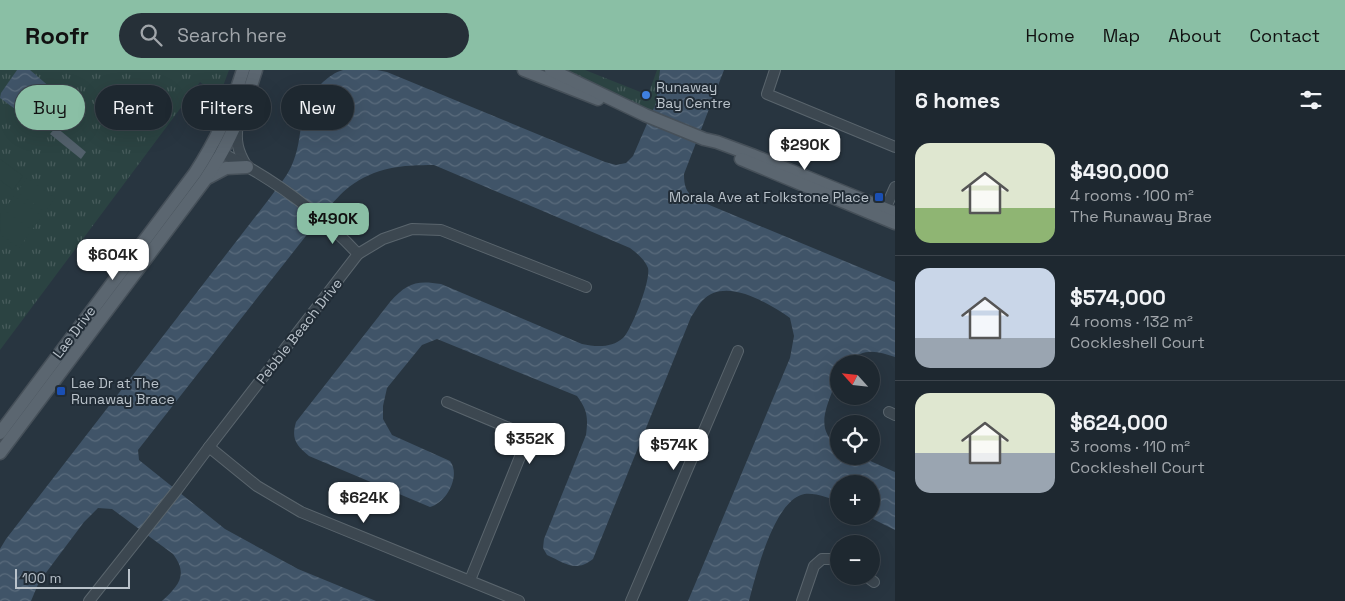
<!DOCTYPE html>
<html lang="en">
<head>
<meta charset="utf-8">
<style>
	body { margin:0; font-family:"Space Grotesk",sans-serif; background:#263038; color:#f1f3f6; height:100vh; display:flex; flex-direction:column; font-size:19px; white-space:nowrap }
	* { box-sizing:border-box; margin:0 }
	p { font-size:16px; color:#a1a6ab }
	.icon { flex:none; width:28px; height:28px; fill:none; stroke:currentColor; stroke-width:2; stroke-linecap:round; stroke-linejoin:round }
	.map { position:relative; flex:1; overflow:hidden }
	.side { display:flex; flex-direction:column; background:#1e2830; width:450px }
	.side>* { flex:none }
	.guide { position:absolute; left:15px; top:15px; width:475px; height:45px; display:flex; gap:10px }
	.needle { width:32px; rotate:297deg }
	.buttons { position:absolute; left:830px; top:285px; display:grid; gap:10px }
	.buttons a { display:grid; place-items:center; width:50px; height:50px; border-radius:50%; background:#1e2830; box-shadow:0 5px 20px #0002,0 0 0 1px #3c444c; font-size:25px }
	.scale { position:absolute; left:15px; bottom:12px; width:115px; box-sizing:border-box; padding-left:5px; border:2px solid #b9c2ca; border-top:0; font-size:14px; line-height:18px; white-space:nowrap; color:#b9c2ca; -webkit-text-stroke:4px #212c36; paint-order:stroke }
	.price { position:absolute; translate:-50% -42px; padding:0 11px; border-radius:10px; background:#fff; color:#222; font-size:16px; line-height:32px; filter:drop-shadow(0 1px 2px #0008) }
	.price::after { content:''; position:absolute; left:50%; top:30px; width:15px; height:11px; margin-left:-8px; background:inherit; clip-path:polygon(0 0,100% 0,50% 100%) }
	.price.selected { background:#8abfa5; color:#111 }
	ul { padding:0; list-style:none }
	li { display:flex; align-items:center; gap:15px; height:125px; padding:0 20px }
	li+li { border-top:1px solid #3c444c }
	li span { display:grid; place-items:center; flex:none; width:140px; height:100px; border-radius:15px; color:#555 }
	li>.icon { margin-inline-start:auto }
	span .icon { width:60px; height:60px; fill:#fffc; stroke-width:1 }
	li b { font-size:21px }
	h2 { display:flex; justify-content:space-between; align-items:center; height:60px; padding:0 20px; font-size:21px }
	.pill { padding:0 18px; border-radius:22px; background:#1e2830; box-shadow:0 5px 20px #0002,0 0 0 1px #3c444c; font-size:18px; line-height:45px }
	.pill.selected { background:#8abfa5; color:#111 }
	header { display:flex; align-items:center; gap:30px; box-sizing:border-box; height:70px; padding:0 25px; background:#8abfa5; color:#111 }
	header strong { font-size:24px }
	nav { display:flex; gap:28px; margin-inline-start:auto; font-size:18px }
	.search { width:350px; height:45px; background:#263038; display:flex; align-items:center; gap:12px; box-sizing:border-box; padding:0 18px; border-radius:28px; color:#a1a6ab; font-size:19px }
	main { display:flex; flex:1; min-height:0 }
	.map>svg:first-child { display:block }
</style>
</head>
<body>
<header>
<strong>Roofr</strong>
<div class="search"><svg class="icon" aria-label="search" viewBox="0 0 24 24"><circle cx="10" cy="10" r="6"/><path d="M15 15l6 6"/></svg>Search here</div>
<nav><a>Home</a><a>Map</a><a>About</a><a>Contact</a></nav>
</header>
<main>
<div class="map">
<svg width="895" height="531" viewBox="0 0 895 531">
	<defs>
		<pattern id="grass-tufts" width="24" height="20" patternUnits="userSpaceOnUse" patternTransform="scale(1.25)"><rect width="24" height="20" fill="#2b4342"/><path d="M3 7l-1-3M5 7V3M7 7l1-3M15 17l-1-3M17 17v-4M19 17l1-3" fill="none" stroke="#485c5c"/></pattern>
		<pattern id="water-waves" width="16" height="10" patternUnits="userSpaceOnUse" patternTransform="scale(1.25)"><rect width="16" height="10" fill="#405468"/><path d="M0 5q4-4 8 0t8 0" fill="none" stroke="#5a6b7c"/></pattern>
	</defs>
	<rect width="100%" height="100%" fill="#283540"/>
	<g fill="url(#grass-tufts)">
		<polygon points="0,0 229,0 219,27 200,12 0,280"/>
		<polygon points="564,0 585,0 648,25 657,0 660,0 656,33 652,43"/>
	</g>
	<g fill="#2b4342">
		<polygon points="0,89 23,106 13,120 0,110"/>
		<polygon points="27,108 55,128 45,142 17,122"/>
		<polygon points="14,126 42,146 32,160 4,140"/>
		<polygon points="1,143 29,164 19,178 0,164"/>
	</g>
	<g fill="url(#water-waves)">
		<polygon points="17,0 30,0 51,18 46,29 31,48 26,47 0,28 1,23"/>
		<path d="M 343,0 L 377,0 L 387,2 L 605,92 L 616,95 L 626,93 L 633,86 L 656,33 L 660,0 L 724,0 L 684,104 C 684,116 686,122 695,129 L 895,212 L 895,287 C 884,283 871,279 860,284 C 852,287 847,294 839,294 C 839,322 806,355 839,376 L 839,386 L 859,386 L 895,402 L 895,460 L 867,446 L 871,446 L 871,414 L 839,414 L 839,432 C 830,428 811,421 801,425 C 773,435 756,504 749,531 L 688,531 L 790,288 L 794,266 L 790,248 C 768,233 725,206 702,231 C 698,235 695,242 691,247 L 593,489 C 575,503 565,493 547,485 L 543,478 L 544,469 L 586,365 C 588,348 588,341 577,326 L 437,269 L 422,275 L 387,318 L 383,336 L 383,349 L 392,365 L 450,391 C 461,405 447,433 430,437 L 309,386 C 296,375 291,369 296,352 L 390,232 C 407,213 416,210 441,214 L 582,274 C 596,277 612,278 623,268 C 632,259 651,210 648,198 C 645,190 637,183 630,178 L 434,95 C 401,95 376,97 349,117 C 341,123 334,132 327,139 L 138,380 L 139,390 L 225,459 L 298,499 L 376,531 L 162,531 C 178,516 189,505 173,484 L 112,439 L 98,438 L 84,452 L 39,512 L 31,531 L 0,531 L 0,479 L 6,469 L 269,129 C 276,119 286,108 291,97 C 306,66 294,39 323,12 C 329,7 335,2 343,0 Z"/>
	</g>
	<polygon fill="#52606b" points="56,57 86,82 81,89 50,64"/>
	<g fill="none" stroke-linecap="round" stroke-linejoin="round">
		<defs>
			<g id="minor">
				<polyline points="775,0 767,24 895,77"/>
				<path d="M 238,55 C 235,71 238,81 246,95"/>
				<path d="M 216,80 C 269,106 318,141 358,184"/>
				<polyline points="882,146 895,117"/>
				<polyline points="447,332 521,363 526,372 470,510"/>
				<polyline points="889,342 895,345"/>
				<polyline points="209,377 257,416 301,442 519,531"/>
				<polyline points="866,506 874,512"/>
				<polyline points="89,531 177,420 209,377 358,184 383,169 412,159 441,160 586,217"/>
				<polyline points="631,531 738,281"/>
				<polyline points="802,531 814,496 822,489 839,489"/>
			</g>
			<g id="major">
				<polyline points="524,0 598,29"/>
				<polyline points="551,0 645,45 704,69 717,72 752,85 895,143"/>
				<polyline points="741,89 895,153"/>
				<polyline points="209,107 226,98 247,97"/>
				<path d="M 0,363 L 195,103 C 216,71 232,36 243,0"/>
				<path d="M 0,383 L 205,110 C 228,76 244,39 256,0"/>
			</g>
		</defs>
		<use href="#minor" stroke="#5a656d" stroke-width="12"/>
		<use href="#major" stroke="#465059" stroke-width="15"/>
		<use href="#minor" stroke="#3c4750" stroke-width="10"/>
		<use href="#major" stroke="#5b6670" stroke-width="12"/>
	</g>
	<circle fill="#3f7fe0" stroke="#212c36" stroke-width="2" cx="646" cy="25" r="5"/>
	<g fill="#1a4fb4" stroke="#212c36" stroke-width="2">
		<rect x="874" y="122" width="10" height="10" rx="2.5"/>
		<rect x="56" y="316" width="10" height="10" rx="2.5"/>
	</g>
	<g text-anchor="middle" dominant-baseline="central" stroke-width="4" stroke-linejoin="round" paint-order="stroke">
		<g font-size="14" fill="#b9c2ca" stroke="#212c36" text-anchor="start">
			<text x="656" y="17">Runaway<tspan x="656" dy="16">Bay Centre</tspan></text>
			<text x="869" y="127" text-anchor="end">Morala Ave at Folkstone Place</text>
			<text x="71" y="313">Lae Dr at The<tspan x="71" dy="16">Runaway Brace</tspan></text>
		</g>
		<g font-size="14" fill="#b9c2ca" stroke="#212c36">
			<text transform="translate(299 261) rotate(-52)">Pebble Beach Drive</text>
			<text transform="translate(74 262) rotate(-53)">Lae Drive</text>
		</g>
	</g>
</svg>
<div class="buttons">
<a><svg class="needle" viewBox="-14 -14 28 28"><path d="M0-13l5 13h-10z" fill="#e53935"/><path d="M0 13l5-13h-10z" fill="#a1a6ab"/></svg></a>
<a><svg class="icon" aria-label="locate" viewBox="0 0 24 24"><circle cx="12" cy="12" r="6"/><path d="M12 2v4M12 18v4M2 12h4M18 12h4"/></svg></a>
<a>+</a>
<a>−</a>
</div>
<div class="scale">100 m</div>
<b class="price" style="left:805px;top:101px">$290K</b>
<b class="price selected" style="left:333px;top:175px">$490K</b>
<b class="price" style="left:113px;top:211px">$604K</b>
<b class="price" style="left:530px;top:395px">$352K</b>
<b class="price" style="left:674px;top:401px">$574K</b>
<b class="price" style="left:364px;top:454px">$624K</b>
<div class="guide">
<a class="pill selected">Buy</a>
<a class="pill">Rent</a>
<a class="pill">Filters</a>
<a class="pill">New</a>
</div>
</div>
<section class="side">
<h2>6 homes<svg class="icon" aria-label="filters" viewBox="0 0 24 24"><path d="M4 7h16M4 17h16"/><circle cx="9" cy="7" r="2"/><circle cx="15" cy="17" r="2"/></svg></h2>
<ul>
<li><span style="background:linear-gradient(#dfe7d0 65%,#8fb573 0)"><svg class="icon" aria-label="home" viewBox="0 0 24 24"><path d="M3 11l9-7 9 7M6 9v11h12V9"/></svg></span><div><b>$490,000</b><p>4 rooms · 100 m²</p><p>The Runaway Brae</p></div></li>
<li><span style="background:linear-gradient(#c9d6e8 70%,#9aa5b1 0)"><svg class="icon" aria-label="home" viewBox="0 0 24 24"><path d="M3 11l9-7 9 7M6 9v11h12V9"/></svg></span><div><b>$574,000</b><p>4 rooms · 132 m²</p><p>Cockleshell Court</p></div></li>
<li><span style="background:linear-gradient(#dfe7d0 60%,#9aa5b1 0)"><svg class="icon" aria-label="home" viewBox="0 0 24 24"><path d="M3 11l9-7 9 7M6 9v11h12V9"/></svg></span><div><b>$624,000</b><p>3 rooms · 110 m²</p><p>Cockleshell Court</p></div></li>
</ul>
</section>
</main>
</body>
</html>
